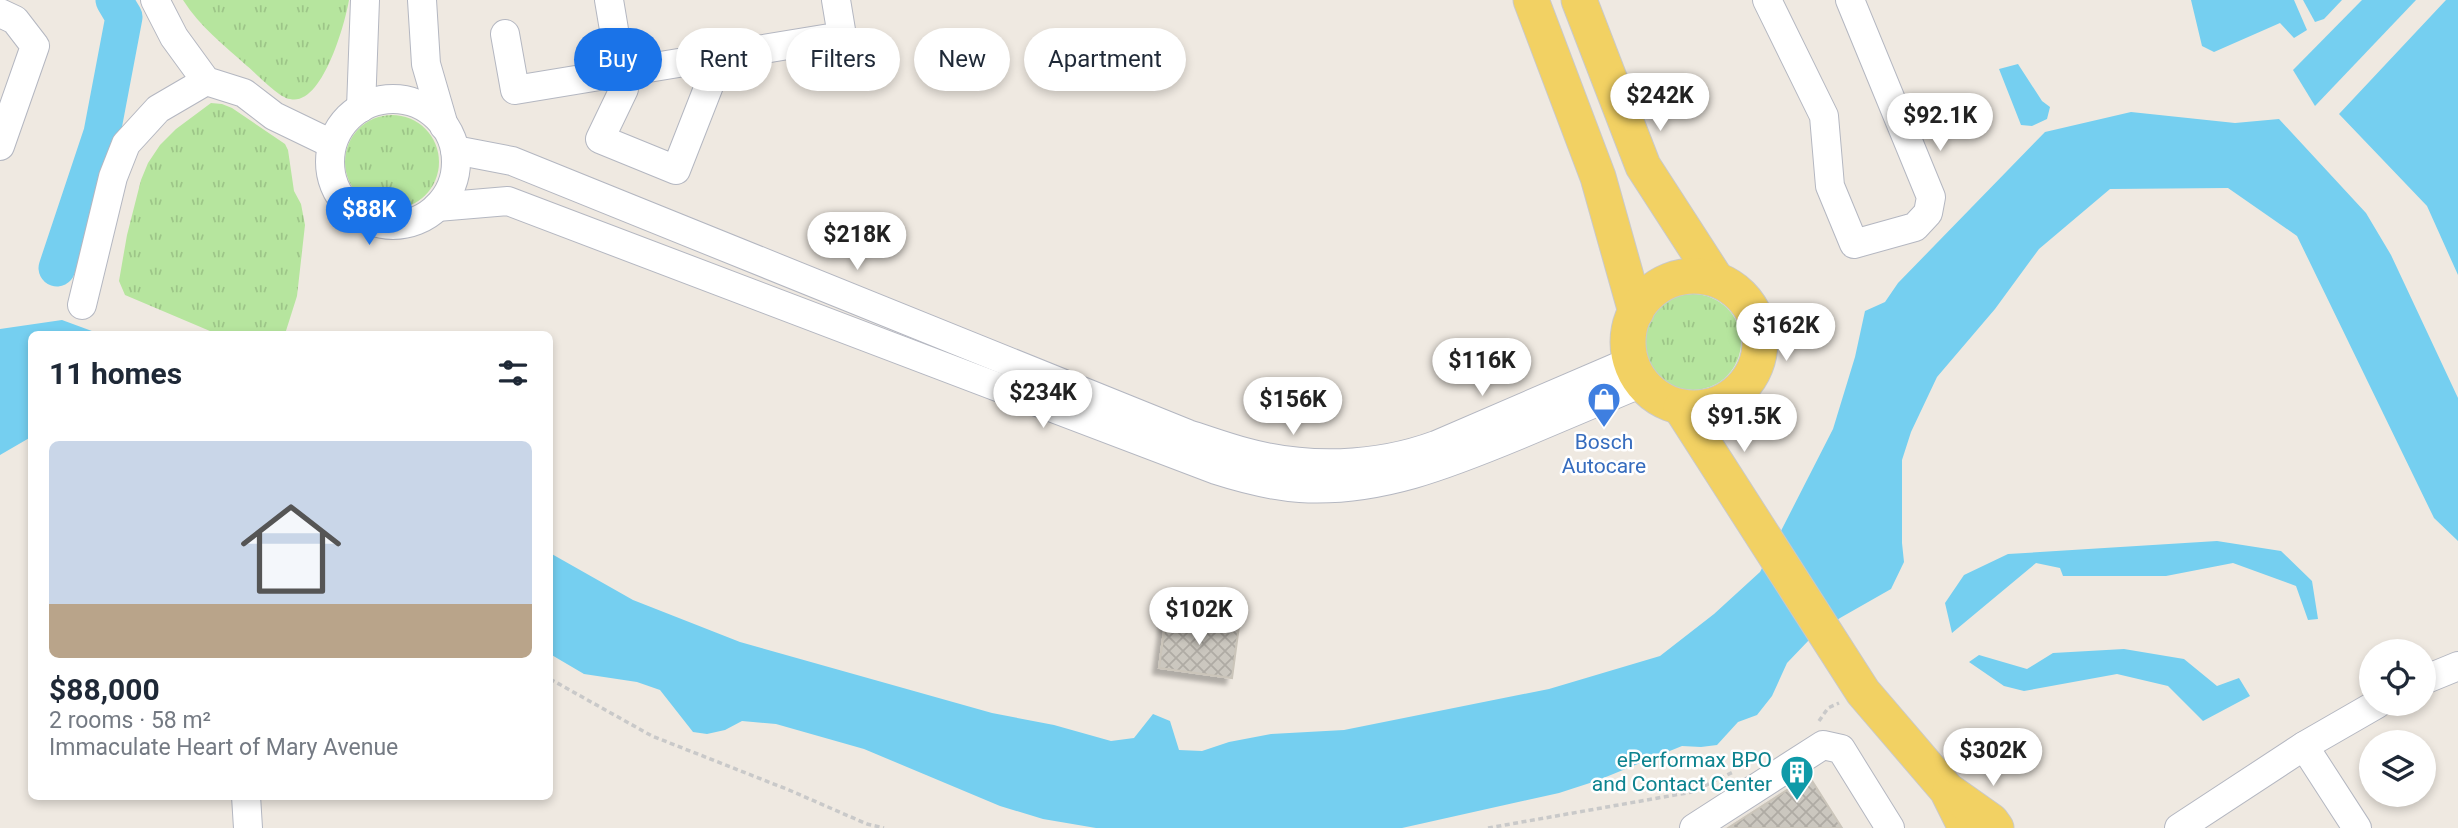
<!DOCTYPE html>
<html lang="en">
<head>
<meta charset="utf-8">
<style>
	body { margin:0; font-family:Roboto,sans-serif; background:#f2f2f3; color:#1f2937; height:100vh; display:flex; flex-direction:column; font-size:26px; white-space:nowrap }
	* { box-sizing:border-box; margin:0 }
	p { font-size:23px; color:#747a83 }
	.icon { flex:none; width:38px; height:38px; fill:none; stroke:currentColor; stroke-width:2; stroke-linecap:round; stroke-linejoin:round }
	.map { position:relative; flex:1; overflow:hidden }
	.side { position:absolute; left:28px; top:331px; width:525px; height:469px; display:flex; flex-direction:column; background:#fff; border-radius:10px; box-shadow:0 4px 10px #0003 }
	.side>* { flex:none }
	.guide { position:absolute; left:574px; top:28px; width:665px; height:63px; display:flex; gap:14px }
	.buttons { position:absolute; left:2359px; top:639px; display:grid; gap:14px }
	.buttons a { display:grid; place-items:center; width:77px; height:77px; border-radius:50%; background:#fff; box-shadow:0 4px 10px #0003; font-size:35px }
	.price { position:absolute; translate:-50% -60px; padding:0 16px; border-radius:24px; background:#fff; color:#222; font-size:23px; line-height:46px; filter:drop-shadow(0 2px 4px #0008) }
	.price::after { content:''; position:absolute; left:50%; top:42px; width:21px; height:16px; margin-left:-10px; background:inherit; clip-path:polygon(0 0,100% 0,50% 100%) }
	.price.on { background:#1a73e8; color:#fff }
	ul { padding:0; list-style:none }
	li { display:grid; align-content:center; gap:14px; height:371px; padding:0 21px }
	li+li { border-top:2px solid #e0e1e3 }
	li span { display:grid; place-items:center; height:217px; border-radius:10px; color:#555 }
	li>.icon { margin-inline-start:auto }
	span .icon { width:126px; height:126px; fill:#fffc; stroke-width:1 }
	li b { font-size:30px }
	h2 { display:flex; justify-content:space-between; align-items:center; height:84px; padding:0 21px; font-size:30px }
	.chip { padding:0 24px; border-radius:32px; background:#fff; box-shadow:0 4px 10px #0003; font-size:24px; line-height:63px }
	.chip.on { background:#1a73e8; color:#fff }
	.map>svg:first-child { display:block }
</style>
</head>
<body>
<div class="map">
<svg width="2458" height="828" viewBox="0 0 2458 828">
	<defs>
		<pattern id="grass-tufts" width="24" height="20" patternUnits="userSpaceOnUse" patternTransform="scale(1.75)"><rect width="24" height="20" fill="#b6e59e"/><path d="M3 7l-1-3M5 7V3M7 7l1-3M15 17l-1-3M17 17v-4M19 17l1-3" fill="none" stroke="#9dc588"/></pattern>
		<pattern id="building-cross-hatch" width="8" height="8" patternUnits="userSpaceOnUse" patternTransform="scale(1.75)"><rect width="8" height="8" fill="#cbc7bf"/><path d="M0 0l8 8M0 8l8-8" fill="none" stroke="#afaba4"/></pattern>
		<filter id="shadow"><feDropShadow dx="-6" dy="6" stdDeviation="2" flood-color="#0004"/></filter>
	</defs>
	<rect width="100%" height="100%" fill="#efe9e1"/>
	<g fill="url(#grass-tufts)">
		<path d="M 183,0 L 349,0 C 345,24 322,107 290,99 C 278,97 257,74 247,66 C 224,45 200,27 183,0 Z"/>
		<polygon points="211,103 222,104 232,108 285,144 288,150 294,191 301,204 305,225 297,296 285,334 217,334 125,295 119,281 127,235 141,180 148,163 160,145 176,129"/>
		<circle cx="392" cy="162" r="47"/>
		<circle cx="1693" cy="342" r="48"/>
	</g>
	<g fill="#75cff0">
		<polygon points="2191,0 2294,0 2307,30 2294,38 2280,23 2214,52 2202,46"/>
		<polygon points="2303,0 2342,0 2324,19 2315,22"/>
		<polygon points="2362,0 2416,0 2315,106 2293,70"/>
		<polygon points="2446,0 2458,0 2458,275 2427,206 2339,114"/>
		<polygon points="2018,64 2042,101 2050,107 2047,119 2032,126 2021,125 1999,69"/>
		<polygon points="2131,112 2235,123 2279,119 2366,213 2391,255 2458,398 2458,541 2434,518 2297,236 2228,188 2110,189 2039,249 1995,309 1937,377 1911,432 1902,460 1902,543 1904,562 1891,589 1840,618 1809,640 1787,663 1772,696 1757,715 1738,722 1717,745 1701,747 1682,746 1596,781 1559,793 1402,828 1096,828 1043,819 1000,806 864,749 776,724 742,721 725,730 707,734 693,732 660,690 637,682 584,674 550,654 550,553 633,600 740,642 992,713 1054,725 1111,741 1134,738 1153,714 1170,721 1179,750 1202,751 1229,742 1271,734 1344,730 1549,689 1660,656 1714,614 1760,572 1833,429 1855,357 1865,311 1885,302 1898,283 2045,132"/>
		<polygon points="62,320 100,334 32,334 31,437 0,455 0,329"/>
		<polygon points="2217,541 2281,551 2312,581 2318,619 2308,620 2296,586 2233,563 2166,576 2063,576 2060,568 2036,563 1952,633 1945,603 1964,575 2008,554"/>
		<polygon points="2124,649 2184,659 2217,686 2239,678 2250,696 2203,721 2168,686 2117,674 2024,691 2004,686 1969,662 1979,655 2027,669 2053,653"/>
	</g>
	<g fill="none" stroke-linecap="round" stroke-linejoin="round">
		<polyline stroke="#75cff0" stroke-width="37" points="57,268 102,133 124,17 114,0"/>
	</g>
	<g fill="url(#building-cross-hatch)" stroke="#cbc5ba" stroke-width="2" filter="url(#shadow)">
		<polygon points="1166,616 1239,626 1232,678 1159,668"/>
		<polygon points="1809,776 1842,828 1728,828"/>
	</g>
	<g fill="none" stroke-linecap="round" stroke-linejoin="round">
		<defs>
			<g id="minor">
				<polyline points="155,0 174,37 206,81 244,93 274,116 332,144"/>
				<polyline points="422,0 426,64 444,126"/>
				<polyline points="609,0 624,89 600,139 676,170 721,55"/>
				<polyline points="1767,0 1824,116 1830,186 1854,244 1915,227 1928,213 1931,197 1850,0"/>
				<polyline points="0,13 15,20 35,46 0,146"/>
				<polyline points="505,34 515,90 842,36 836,0"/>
				<circle cx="393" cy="162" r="63"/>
				<polyline points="361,108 365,0"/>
				<path d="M 455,150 L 512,161 L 1188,434 C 1207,440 1226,447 1245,452 C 1306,469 1376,467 1436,445 L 1631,361"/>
				<path d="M 437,207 L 508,201 L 1216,470 C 1244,479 1271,486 1300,488 C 1378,493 1449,464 1519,435 C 1560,418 1601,400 1642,383"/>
				<polyline points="82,305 113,177 126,144 158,109 206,81"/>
				<polyline points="2424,680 2458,666"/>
				<polyline points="2304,746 2357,828"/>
				<polyline points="246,796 248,828"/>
				<polyline points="1694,828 1823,745 1841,749 1890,828"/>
				<polyline points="2179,828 2304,746 2377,704"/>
			</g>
			<g id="major">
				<polyline points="1531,0 1598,177 1636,312"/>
				<polyline points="1579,0 1643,166 1716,279"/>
				<circle cx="1694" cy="342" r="66"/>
				<polyline points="1681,408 1863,692 1947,790 1966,828"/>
				<polyline points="1950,792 1991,821 1996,828"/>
			</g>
		</defs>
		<use href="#minor" stroke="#b4b7c1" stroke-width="30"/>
		<use href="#major" stroke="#c9c9c9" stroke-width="37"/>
		<g stroke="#c9c9c9" stroke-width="3.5" stroke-dasharray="5 3.5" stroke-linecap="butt">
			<polyline points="550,679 652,736 789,790 867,824 884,828"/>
			<polyline points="1819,721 1828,708 1839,703"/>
			<polyline points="1488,828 1692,792 1733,772"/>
		</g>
		<use href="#minor" stroke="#fff" stroke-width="28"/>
		<use href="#major" stroke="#f2d163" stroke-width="35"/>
	</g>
	<defs>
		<symbol id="shop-pin" viewBox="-11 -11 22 30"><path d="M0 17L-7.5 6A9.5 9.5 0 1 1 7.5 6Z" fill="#3f7fe0" stroke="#fff"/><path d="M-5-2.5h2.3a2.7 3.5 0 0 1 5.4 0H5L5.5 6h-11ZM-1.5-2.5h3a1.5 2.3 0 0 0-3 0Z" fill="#fff"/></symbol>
		<symbol id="building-pin" viewBox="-11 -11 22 30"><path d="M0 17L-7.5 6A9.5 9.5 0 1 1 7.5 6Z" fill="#0f9aa8" stroke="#fff"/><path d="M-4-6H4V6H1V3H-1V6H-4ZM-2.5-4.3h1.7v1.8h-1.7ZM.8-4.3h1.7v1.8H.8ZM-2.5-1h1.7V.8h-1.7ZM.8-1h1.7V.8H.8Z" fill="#fff"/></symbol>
	</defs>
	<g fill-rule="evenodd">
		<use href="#shop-pin" x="1585" y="380" width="38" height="52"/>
		<use href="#building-pin" x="1778" y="753" width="38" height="52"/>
	</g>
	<g text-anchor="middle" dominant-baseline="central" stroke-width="5" stroke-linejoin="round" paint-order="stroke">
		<g font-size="21" fill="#366cbe" stroke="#fff">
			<text x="1604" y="442">Bosch<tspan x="1604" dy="24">Autocare</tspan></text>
		</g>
		<g font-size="21" fill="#0d838f" stroke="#fff" text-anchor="end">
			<text x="1772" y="760">ePerformax BPO<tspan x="1772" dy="24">and Contact Center</tspan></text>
		</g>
	</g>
</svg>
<div class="buttons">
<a><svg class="icon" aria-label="locate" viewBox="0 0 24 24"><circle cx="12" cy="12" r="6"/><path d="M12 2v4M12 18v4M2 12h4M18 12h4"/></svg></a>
<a><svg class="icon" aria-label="layers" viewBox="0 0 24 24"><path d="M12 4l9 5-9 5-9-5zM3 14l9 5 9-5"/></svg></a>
</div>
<b class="price" style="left:1660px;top:133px">$242K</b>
<b class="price" style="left:1940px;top:153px">$92.1K</b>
<b class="price on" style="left:369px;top:247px">$88K</b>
<b class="price" style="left:857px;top:272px">$218K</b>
<b class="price" style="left:1786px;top:363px">$162K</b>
<b class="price" style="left:1482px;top:398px">$116K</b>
<b class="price" style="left:1043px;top:430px">$234K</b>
<b class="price" style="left:1293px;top:437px">$156K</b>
<b class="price" style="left:1744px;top:454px">$91.5K</b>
<b class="price" style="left:1199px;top:647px">$102K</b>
<b class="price" style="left:1993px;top:788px">$302K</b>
<div class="guide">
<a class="chip on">Buy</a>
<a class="chip">Rent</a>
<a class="chip">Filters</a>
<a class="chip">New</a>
<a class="chip">Apartment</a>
</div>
<section class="side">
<h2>11 homes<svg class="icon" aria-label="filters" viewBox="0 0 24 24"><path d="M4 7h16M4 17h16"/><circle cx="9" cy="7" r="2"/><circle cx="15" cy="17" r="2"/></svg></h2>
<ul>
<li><span style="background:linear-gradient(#c9d6e8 75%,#b9a48a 0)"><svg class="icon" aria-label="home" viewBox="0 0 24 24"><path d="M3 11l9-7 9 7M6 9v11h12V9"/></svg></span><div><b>$88,000</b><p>2 rooms · 58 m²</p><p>Immaculate Heart of Mary Avenue</p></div></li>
</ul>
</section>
</div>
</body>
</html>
